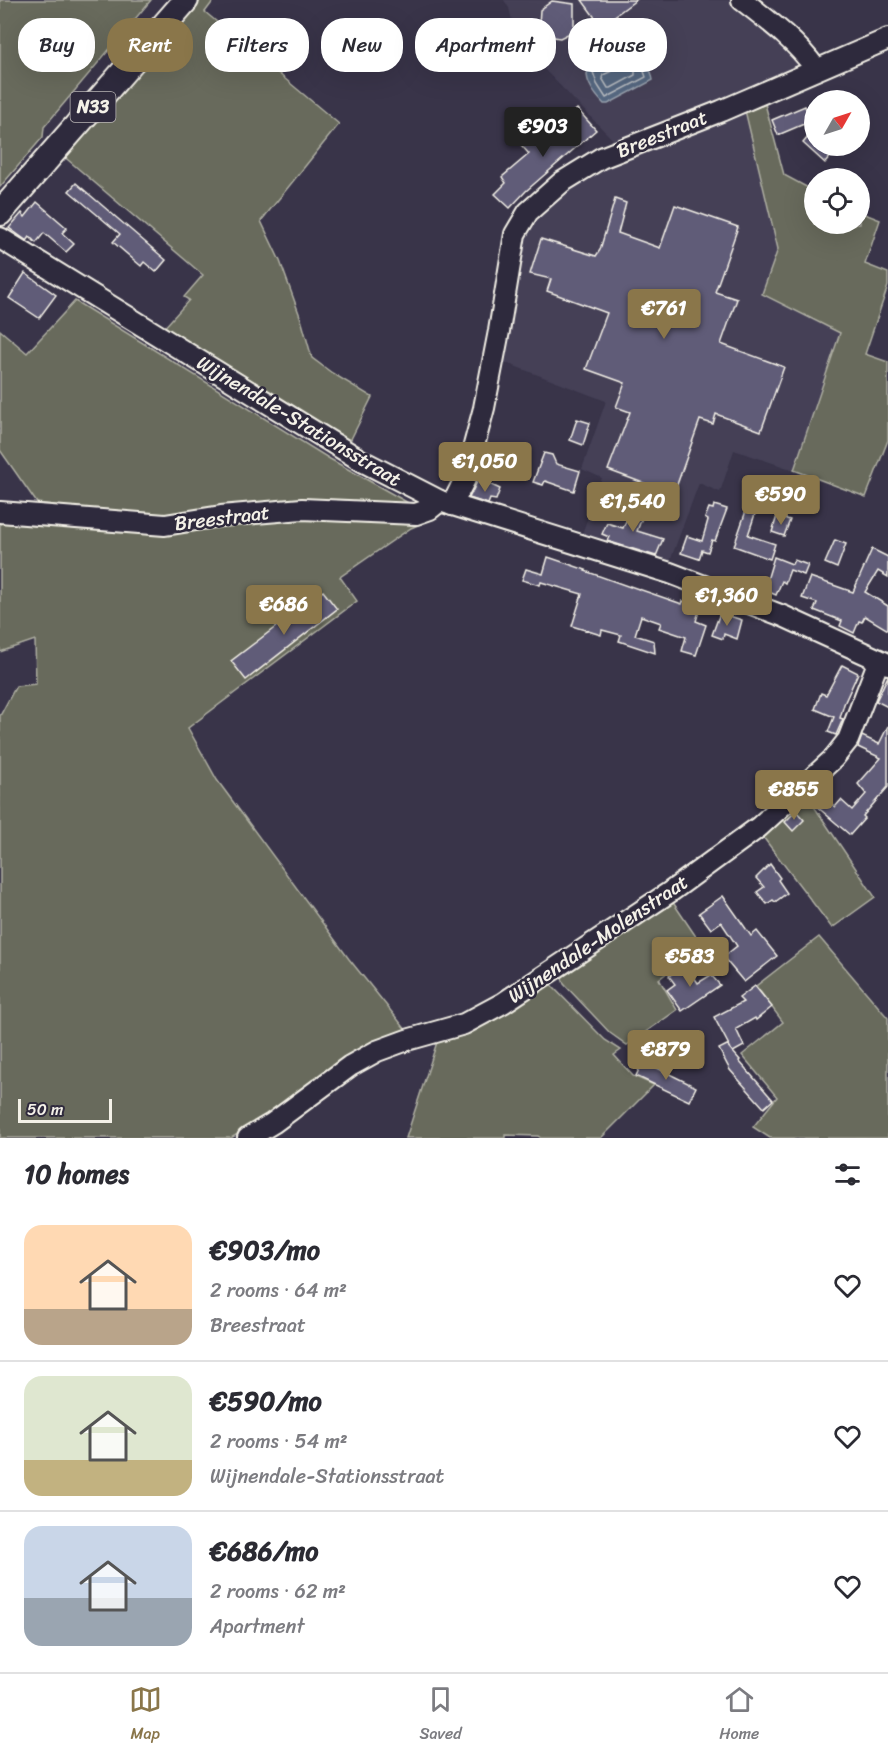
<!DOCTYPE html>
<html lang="en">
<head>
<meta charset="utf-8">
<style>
	body { margin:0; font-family:Sriracha,sans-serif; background:#f7f7f7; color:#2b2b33; height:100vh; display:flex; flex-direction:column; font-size:22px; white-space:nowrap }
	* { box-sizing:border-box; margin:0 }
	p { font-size:20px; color:#7c7c81 }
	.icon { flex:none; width:33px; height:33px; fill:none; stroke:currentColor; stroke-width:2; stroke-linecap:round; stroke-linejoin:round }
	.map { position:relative; height:1138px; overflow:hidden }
	.details { display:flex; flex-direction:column; background:#fff; flex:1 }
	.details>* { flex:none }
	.guide { position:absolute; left:18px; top:18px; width:852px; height:54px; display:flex; gap:12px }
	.needle { width:39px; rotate:51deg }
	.buttons { position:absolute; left:804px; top:90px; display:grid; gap:12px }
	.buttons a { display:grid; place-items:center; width:66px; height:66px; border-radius:50%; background:#fff; box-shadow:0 6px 24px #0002; font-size:30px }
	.scale { position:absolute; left:18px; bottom:15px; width:94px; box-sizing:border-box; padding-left:6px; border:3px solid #f4f1e8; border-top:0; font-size:16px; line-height:21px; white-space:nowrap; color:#f4f1e8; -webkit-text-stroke:4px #2f2a3d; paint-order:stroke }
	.price { position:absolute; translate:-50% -51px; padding:0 14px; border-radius:6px; background:#8a764a; color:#fff; font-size:20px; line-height:39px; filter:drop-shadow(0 2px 3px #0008) }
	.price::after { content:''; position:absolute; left:50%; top:36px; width:18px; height:14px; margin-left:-9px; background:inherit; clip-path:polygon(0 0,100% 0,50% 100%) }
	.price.current { background:#222; color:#fff }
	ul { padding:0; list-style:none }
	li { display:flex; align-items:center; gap:18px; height:150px; padding:0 24px }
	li+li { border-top:2px solid #e1e1e2 }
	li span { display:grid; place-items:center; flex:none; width:168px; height:120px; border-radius:18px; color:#555 }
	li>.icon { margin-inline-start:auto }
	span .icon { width:72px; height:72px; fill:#fffc; stroke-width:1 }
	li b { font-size:26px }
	h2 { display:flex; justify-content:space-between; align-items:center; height:72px; padding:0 24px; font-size:26px }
	.pill { padding:0 21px; border-radius:24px; background:#fff; box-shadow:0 6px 24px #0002; font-size:21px; line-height:54px }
	.pill.current { background:#8a764a; color:#fff }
	.tab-bar { display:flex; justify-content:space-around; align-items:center; height:84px; border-top:2px solid #e1e1e2; background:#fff; font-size:16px; color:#7c7c81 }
	.tab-bar a { display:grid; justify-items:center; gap:3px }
	.tab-bar .current { color:#8a764a }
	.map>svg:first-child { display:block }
</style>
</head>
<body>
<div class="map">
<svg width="888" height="1138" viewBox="0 0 888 1138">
	<rect width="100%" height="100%" fill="#393449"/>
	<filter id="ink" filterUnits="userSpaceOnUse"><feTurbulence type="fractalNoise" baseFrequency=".0167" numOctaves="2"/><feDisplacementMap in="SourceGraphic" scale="12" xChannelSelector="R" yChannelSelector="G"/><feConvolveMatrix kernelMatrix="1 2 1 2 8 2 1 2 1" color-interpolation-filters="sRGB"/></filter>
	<g filter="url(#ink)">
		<g fill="#454057">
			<polygon points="504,0 730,0 794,53 797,67 787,78 619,146 542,67 515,34 509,8"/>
			<polygon points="744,106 778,249 762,294 840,332 794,470 734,450 720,492 699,483 670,561 582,534 602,478 582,469 606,401 504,362 525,236 550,204 582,179"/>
		</g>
		<g fill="#686b5c" stroke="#aeaea2" stroke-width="1.5">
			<polygon points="0,0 151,0 44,127 43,137 0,187"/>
			<polygon points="197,0 214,0 205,12 339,124 261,221 280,261 301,319 312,358 332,373 372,397 350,441 163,329 189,300 184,297 203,275 61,154"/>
			<polygon points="764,100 784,175 814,191 814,224 860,224 860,212 880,220 865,264 888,273 888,286 865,354 888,362 888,440 866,497 794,470 840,333 762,294 778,249 744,106"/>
			<polygon points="75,301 330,459 412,505 338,500 304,501 234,505 159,515 136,515 37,503 0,450 0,330 27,353"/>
			<polygon points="0,516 201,528 303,518 384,518 430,520 411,528 340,577 357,601 188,728 217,780 349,959 411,1036 361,1049 255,1124 231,1138 0,1138 0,716 16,686 36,684 35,640 0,652"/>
			<polygon points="805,793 875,897 832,928 760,833"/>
			<polygon points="670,898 697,938 670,956 676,966 659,979 677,1010 627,1045 610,1033 564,984 562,978 565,972"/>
			<polygon points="819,937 888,1018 888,1138 770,1138 753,1127 777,1097 742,1055 783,1022 756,986"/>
			<polygon points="542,983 550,984 605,1040 621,1050 614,1055 633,1076 654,1085 601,1138 541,1138 538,1136 505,1135 505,1138 406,1138 438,1039"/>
		</g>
		<path fill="#566781" stroke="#959eaa" stroke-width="1.5" d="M 631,48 C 643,52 651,68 653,80 L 608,104 L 604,104 C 595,95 580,76 591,65 Z"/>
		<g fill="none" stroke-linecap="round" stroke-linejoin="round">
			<g stroke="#b5babf" stroke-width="1.5">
				<polygon points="631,54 642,66 646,77 606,98 597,84 593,72"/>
				<polygon points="629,63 635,70 635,75 611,88 608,88 602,78 603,75"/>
			</g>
		</g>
		<g fill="#605b78" stroke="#f4f1e8" stroke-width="1.5">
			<polygon points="582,0 636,0 601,26"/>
			<polygon points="552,1 574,4 574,26 568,34 560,38 548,36 539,25 540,10"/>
			<polygon points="805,106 811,121 778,135 772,120"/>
			<polygon points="577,109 596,130 526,191 510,208 495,194 506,183 502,177 529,154 516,139 530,132 533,139 541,148 568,127 563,122"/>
			<polygon points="814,130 814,146 840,146 825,163 803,143"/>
			<polygon points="76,183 166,260 156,272 144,262 141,266 113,242 120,234 69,191"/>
			<polygon points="615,199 626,203 618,233 660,248 675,205 738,227 715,292 737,299 721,344 784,367 761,431 716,414 713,424 700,420 669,507 641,498 646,484 608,470 630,412 616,407 625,383 586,369 607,313 547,291 551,279 530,274 541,239 596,256 600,250"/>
			<polygon points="37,202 67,228 62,233 74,244 66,252 44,233 36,243 30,237 27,241 9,228 22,213 25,217"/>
			<polygon points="25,273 56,295 39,318 9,298"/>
			<polygon points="577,419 590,423 583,445 570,440"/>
			<polygon points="487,444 508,452 505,461 485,452"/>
			<polygon points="544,453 552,455 556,464 580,471 574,491 545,481 543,485 533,482"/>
			<polygon points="483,481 500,489 496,500 490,499 488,504 469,498 477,482 482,484"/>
			<polygon points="634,502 646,507 637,531 663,539 656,556 607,541 609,537 602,534 607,523 623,528"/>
			<polygon points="714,505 727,509 715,541 712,540 708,552 702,550 699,559 681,553 687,536 702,541 708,520 705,518 709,508 713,509"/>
			<polygon points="748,505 757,508 748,535 775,544 770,559 734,546"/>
			<polygon points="777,516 790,520 784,536 772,532"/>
			<polygon points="835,540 846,544 837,568 825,563"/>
			<polygon points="872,549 888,557 888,577 878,571 865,592 888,606 888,630 865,616 862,622 859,621 854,633 840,626 842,621 814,610 817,603 802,598 810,577 853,592"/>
			<polygon points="548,557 586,570 585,571 630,587 630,586 682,604 683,601 700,608 696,621 706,625 696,655 682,651 686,637 659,628 661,623 641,616 635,635 654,641 655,653 619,641 621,635 602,630 601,635 572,626 582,594 541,582 540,585 522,580 526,569 543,574"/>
			<polygon points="774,557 792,564 794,560 808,565 804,575 790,570 785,583 782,581 776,595 764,590"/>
			<polygon points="323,591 337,609 246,680 231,661"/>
			<polygon points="720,613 742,620 737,639 724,634 723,639 712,635"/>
			<polygon points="842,665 858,673 844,704 840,718 843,719 836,735 828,732 834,717 815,709 821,693 826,695"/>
			<polygon points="888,676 888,707 876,701"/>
			<polygon points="888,726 888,787 863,816 865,818 850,835 815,805 823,796 835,807 841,800 852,810 866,794 858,784 881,758 858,747 862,736 879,744"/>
			<polygon points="796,811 804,820 793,831 785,822"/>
			<polygon points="770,864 780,878 778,880 787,893 775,902 773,900 767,904 757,892 764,887 756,878"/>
			<polygon points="723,896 751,936 757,931 777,956 744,982 723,957 737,946 721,922 711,929 699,913"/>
			<polygon points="685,964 698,983 711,975 720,985 682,1011 667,990 675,984 669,976"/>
			<polygon points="755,986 772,1007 756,1020 755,1018 736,1029 744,1046 733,1052 740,1060 739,1061 773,1100 764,1108 730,1070 719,1049 727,1045 732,1051 714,1017 743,1002 739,998"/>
			<polygon points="643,1061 696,1087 689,1101 636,1076"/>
		</g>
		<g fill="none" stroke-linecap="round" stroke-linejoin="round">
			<defs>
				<g id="minor">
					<path d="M 742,0 C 769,21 796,41 816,69"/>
					<polyline points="0,238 362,461 440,501 670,573 783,616 888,664"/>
					<polyline points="452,505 465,479 484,408 499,331 515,234 528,212 562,182 601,158 721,111 888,39"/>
					<polyline points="0,512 165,525 221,516 302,509 416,514 430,509 440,501"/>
					<polyline points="248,1138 273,1123 350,1066 377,1051 407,1040 464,1024 503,1003 670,892 759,827 833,759 848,740 879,660"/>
				</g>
				<polyline id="major" points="0,213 186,0"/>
			</defs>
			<use href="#minor" stroke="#f4f1e8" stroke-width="24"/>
			<use href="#major" stroke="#f4f1e8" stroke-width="28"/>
			<use href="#minor" stroke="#2f2a3d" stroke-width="20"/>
			<use href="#major" stroke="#2f2a3d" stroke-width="24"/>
		</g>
	</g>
	<g text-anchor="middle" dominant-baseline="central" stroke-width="5" stroke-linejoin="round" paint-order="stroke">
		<rect fill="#2f2a3d" stroke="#b9b5b5" stroke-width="1.5" x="70.5" y="92" width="45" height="30" rx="4.5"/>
		<g font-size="18" font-weight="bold" fill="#f4f1e8">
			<text x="93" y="107">N33</text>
		</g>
		<g font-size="20" fill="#f4f1e8" stroke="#2f2a3d">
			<text transform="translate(662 134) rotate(-22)">Breestraat</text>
			<text transform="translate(299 421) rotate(31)">Wijnendale-Stationsstraat</text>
			<text transform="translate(222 518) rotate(-7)">Breestraat</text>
			<text transform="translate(598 939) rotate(-34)">Wijnendale-Molenstraat</text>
		</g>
	</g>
</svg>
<div class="buttons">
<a><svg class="needle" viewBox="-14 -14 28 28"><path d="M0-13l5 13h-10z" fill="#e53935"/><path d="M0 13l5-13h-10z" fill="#7c7c81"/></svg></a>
<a><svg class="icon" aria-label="locate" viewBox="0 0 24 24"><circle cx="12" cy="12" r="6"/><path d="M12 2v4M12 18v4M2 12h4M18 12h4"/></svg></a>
</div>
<div class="scale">50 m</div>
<b class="price current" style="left:543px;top:158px">€903</b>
<b class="price" style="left:664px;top:340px">€761</b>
<b class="price" style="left:485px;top:493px">€1,050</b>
<b class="price" style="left:781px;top:526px">€590</b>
<b class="price" style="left:633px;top:533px">€1,540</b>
<b class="price" style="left:727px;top:627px">€1,360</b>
<b class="price" style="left:284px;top:636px">€686</b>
<b class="price" style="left:794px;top:821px">€855</b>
<b class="price" style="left:690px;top:988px">€583</b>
<b class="price" style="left:666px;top:1081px">€879</b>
<div class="guide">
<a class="pill">Buy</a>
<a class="pill current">Rent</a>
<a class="pill">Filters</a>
<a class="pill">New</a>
<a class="pill">Apartment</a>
<a class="pill">House</a>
</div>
</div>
<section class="details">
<h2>10 homes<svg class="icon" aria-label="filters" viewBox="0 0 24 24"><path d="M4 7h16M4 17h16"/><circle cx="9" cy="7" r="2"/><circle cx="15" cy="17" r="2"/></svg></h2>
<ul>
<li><span style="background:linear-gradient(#ffd9b3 70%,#b9a48a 0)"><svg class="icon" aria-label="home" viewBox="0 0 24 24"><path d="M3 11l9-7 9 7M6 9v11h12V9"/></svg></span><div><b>€903/mo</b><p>2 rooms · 64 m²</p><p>Breestraat</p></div><svg class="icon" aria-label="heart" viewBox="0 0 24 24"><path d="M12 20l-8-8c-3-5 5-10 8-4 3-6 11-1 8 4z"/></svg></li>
<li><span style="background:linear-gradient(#dfe7d0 70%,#c2b280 0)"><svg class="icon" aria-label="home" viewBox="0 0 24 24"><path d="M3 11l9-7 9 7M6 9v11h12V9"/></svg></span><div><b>€590/mo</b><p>2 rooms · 54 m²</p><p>Wijnendale-Stationsstraat</p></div><svg class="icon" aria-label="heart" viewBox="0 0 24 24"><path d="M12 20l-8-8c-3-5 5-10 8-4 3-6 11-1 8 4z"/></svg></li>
<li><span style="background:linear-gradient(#c9d6e8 60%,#9aa5b1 0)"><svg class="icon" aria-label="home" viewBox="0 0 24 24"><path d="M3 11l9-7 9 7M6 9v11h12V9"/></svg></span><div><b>€686/mo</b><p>2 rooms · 62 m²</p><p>Apartment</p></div><svg class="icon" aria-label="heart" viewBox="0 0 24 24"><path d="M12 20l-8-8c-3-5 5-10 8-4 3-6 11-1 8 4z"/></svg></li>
</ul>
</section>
<nav class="tab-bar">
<a class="current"><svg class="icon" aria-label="map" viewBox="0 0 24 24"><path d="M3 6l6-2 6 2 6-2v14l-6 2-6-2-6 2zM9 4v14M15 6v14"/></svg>Map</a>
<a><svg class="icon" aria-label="saved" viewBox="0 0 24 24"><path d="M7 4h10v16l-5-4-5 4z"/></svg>Saved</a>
<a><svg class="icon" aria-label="home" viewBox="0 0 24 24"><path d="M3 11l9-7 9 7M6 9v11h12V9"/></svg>Home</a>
</nav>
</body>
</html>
